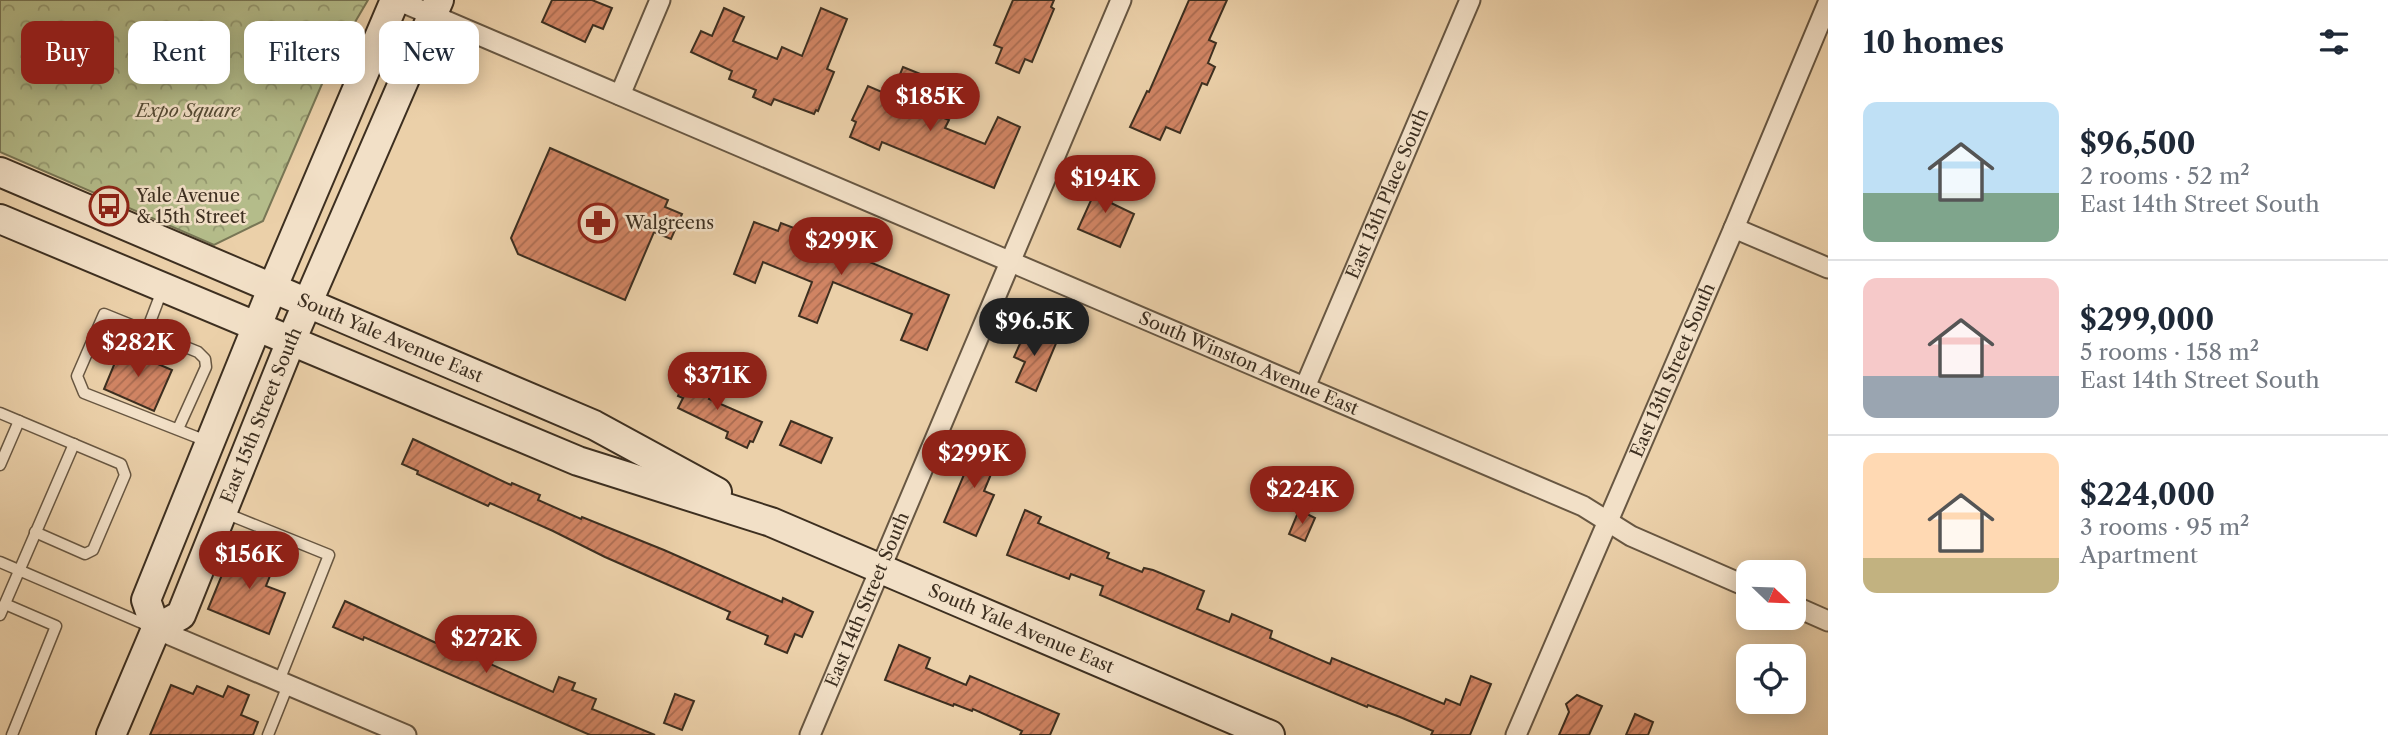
<!DOCTYPE html>
<html lang="en">
<head>
<meta charset="utf-8">
<style>
	body { margin:0; font-family:"Libre Caslon Text",serif; background:#f2f2f3; color:#1f2937; height:100vh; display:flex; flex-direction:column; font-size:26px; white-space:nowrap }
	* { box-sizing:border-box; margin:0 }
	p { font-size:23px; color:#747a83 }
	.icon { flex:none; width:38px; height:38px; fill:none; stroke:currentColor; stroke-width:2; stroke-linecap:round; stroke-linejoin:round }
	.map { position:relative; flex:1; overflow:hidden }
	.details { display:flex; flex-direction:column; background:#fff; width:560px }
	.details>* { flex:none }
	.banner { position:absolute; left:21px; top:21px; width:665px; height:63px; display:flex; gap:14px }
	.needle { width:46px; rotate:113deg }
	.buttons { position:absolute; left:1736px; top:560px; display:grid; gap:14px }
	.buttons a { display:grid; place-items:center; width:70px; height:70px; border-radius:14px; background:#fff; box-shadow:0 4px 18px #0003; font-size:35px }
	.price { position:absolute; translate:-50% -60px; padding:0 16px; border-radius:24px; background:#8f2418; color:#fff; font-size:23px; line-height:46px; filter:drop-shadow(0 2px 4px #0008) }
	.price::after { content:''; position:absolute; left:50%; top:42px; width:21px; height:16px; margin-left:-10px; background:inherit; clip-path:polygon(0 0,100% 0,50% 100%) }
	.price.on { background:#222; color:#fff }
	ul { padding:0; list-style:none }
	li { display:flex; align-items:center; gap:21px; height:175px; padding:0 35px }
	li+li { border-top:2px solid #e0e1e3 }
	li span { display:grid; place-items:center; flex:none; width:196px; height:140px; border-radius:14px; color:#555 }
	li>.icon { margin-inline-start:auto }
	span .icon { width:84px; height:84px; fill:#fffc; stroke-width:1 }
	li b { font-size:30px }
	h2 { display:flex; justify-content:space-between; align-items:center; height:84px; padding:0 35px; font-size:30px }
	.pill { padding:0 24px; border-radius:14px; background:#fff; box-shadow:0 4px 18px #0003; font-size:24px; line-height:63px }
	.pill.on { background:#8f2418; color:#fff }
	main { display:flex; flex:1; min-height:0 }
	.map>svg:first-child { display:block }
</style>
</head>
<body>
<main>
<div class="map">
<svg width="1828" height="735" viewBox="0 0 1828 735">
	<defs>
		<pattern id="forest-crowns" width="20" height="18" patternUnits="userSpaceOnUse" patternTransform="scale(1.75)"><rect width="20" height="18" fill="#b4bc8a"/><path d="M2 6a3 3 0 1 1 6 0M12 15a3 3 0 1 1 6 0" fill="none" stroke="#949970"/></pattern>
		<pattern id="building-hatch" width="6" height="6" patternUnits="userSpaceOnUse" patternTransform="scale(1.75)"><rect width="6" height="6" fill="#d08463"/><path d="M-1 1l2-2M0 6l6-6M5 7l2-2" fill="none" stroke="#aa6c51"/></pattern>
	</defs>
	<rect width="100%" height="100%" fill="#ebd0a9"/>
	<filter id="stains"><feTurbulence type="fractalNoise" baseFrequency=".00286" numOctaves="4"/><feColorMatrix values="0 0 0 0 .2 0 0 0 0 .09 0 0 0 0 .02 0 0 0 .5 -.17"/></filter>
	<radialGradient id="worn" r=".72"><stop offset=".6" stop-color="#630" stop-opacity="0"/><stop offset="1" stop-color="#630" stop-opacity=".3"/></radialGradient>
	<polygon fill="url(#forest-crowns)" stroke="#787655" stroke-width="2" points="0,0 368,0 331,63 263,221 214,245 0,152"/>
	<g fill="url(#building-hatch)" stroke="#3d2f20" stroke-width="2">
		<polygon points="552,0 592,0 612,8 603,29 593,25 585,42 542,22"/>
		<polygon points="1013,0 1054,0 1051,7 1054,9 1032,62 1025,59 1019,73 996,63 1002,48 994,45"/>
		<polygon points="1189,0 1227,0 1209,40 1216,43 1208,63 1215,67 1207,85 1202,83 1180,133 1166,127 1160,140 1130,127 1147,91 1149,92"/>
		<polygon points="724,8 744,17 733,41 777,59 782,47 802,56 821,8 847,19 827,69 834,72 818,111 816,110 814,114 774,99 771,105 753,97 756,90 729,79 732,71 691,52 701,31 712,36"/>
		<polygon points="903,67 923,75 911,105 949,120 945,128 985,144 998,117 1020,127 994,188 882,142 879,150 850,137 856,122 852,120 868,86 891,96"/>
		<polygon points="550,148 668,200 665,207 682,214 671,239 654,232 625,300 518,254 511,238"/>
		<polygon points="1093,178 1117,189 1111,203 1134,214 1120,247 1078,229 1093,196 1086,194"/>
		<polygon points="754,222 778,231 781,223 838,245 836,248 949,295 927,350 901,340 912,314 833,282 817,323 799,316 812,282 763,262 755,283 734,274"/>
		<polygon points="1027,328 1057,341 1036,391 1016,382 1025,362 1014,357"/>
		<polygon points="121,348 172,370 154,411 104,389"/>
		<polygon points="688,373 715,385 709,399 762,422 753,442 750,441 747,448 726,438 728,432 678,408 683,398 678,396"/>
		<polygon points="791,421 832,438 821,463 780,445"/>
		<polygon points="413,439 511,485 512,483 540,495 538,500 581,519 582,517 664,550 782,602 783,598 813,612 802,637 795,634 787,653 765,644 768,636 727,619 730,612 605,557 553,531 490,503 488,506 417,474 418,471 402,464"/>
		<polygon points="979,439 1002,448 984,491 994,495 976,536 944,522"/>
		<polygon points="1025,510 1041,517 1038,523 1109,553 1107,558 1142,572 1144,568 1153,570 1204,591 1197,609 1229,622 1232,614 1272,631 1270,638 1330,664 1332,658 1444,704 1446,699 1460,705 1471,676 1491,684 1470,735 1431,735 1433,731 1400,717 1368,705 1367,707 1100,595 1103,586 1071,574 1069,579 1007,555"/>
		<polygon points="1299,510 1315,518 1305,541 1289,534"/>
		<polygon points="244,545 277,558 266,586 285,593 269,634 208,609 226,565 235,568"/>
		<polygon points="345,601 447,648 448,645 553,692 559,677 575,683 572,690 596,699 592,709 655,735 590,735 364,637 363,640 333,627"/>
		<polygon points="899,645 930,658 926,668 966,685 970,676 1059,714 1050,735 1020,735 1022,731 973,709 972,711 954,704 953,706 885,680"/>
		<polygon points="171,685 193,694 197,686 223,697 228,686 249,695 241,715 258,722 253,735 150,735"/>
		<polygon points="675,694 694,701 682,730 664,723"/>
		<polygon points="1577,695 1602,706 1589,735 1559,735 1569,712 1566,704"/>
		<polygon points="1635,714 1653,722 1648,735 1626,735"/>
	</g>
	<g fill="none" stroke-linecap="round" stroke-linejoin="round">
		<defs>
			<g id="service">
				<polyline points="147,330 163,288"/>
				<polyline points="0,413 121,464 125,475 93,550 85,554 35,532"/>
				<polyline points="178,429 206,367 205,359 198,352 104,314 77,376 84,393 209,442"/>
				<polyline points="0,465 19,421"/>
				<polyline points="225,513 329,555 279,681"/>
				<polyline points="0,562 149,626"/>
				<polyline points="5,604 56,626 12,735"/>
				<polyline points="0,615 74,444"/>
				<polyline points="268,735 288,685"/>
			</g>
			<g id="minor">
				<path id="s1" d="M 397,0 L 1583,506 L 1631,536 L 1748,587"/>
				<polyline points="620,95 660,0"/>
				<polyline points="1734,228 1828,268"/>
				<path id="s2" d="M 1305,387 L 1470,0"/>
				<polyline points="1794,606 1828,621"/>
				<polyline points="156,629 406,735"/>
				<path id="s3" d="M 810,735 L 1121,0"/>
				<path id="s4" d="M 1516,735 L 1734,228 L 1828,3"/>
			</g>
			<g id="secondary">
				<path id="s5" d="M 0,172 L 594,425 L 717,492"/>
				<path id="s6" d="M 0,219 L 578,461 L 771,522 L 1270,735"/>
				<polyline points="156,629 146,600 272,289 395,0"/>
				<path id="s7" d="M 111,735 L 156,629 L 181,615 L 291,341 L 439,0"/>
			</g>
		</defs>
		<use href="#service" stroke="#685742" stroke-width="13"/>
		<use href="#minor" stroke="#685742" stroke-width="23"/>
		<use href="#secondary" stroke="#3d2f20" stroke-width="32"/>
		<use href="#service" stroke="#f2e0c7" stroke-width="10"/>
		<use href="#minor" stroke="#f2e0c7" stroke-width="19"/>
		<use href="#secondary" stroke="#f2e0c7" stroke-width="28"/>
	</g>
	<defs>
		<symbol id="bus-ring" viewBox="-11 -11 22 22"><circle r="9.5" fill="#f2e0c7" stroke="#8f2418" stroke-width="1.5"/><path d="M-5-6H5V4H4V6H2V4H-2V6H-4V4H-5ZM-3.5-4V0h7V-4ZM-3.5 1.2v1.5H-2V1.2ZM2 1.2v1.5H3.5V1.2Z" fill="#8f2418"/></symbol>
		<symbol id="pharmacy-ring" viewBox="-11 -11 22 22"><circle r="9.5" fill="#f2e0c7" stroke="#8f2418" stroke-width="1.5"/><path d="M-2-6h4v4h4v4h-4v4h-4v-4h-4v-4h4Z" fill="#8f2418"/></symbol>
	</defs>
	<g fill-rule="evenodd">
		<use href="#bus-ring" x="87" y="184" width="44" height="44"/>
		<use href="#pharmacy-ring" x="576" y="201" width="44" height="44"/>
	</g>
	<g text-anchor="middle" dominant-baseline="central" stroke-width="5" stroke-linejoin="round" paint-order="stroke">
		<g font-size="18" font-style="italic" fill="#554b35" stroke="#f2e0c7">
			<text x="188" y="111">Expo Square</text>
		</g>
		<g font-size="18" fill="#3d2f20" stroke="#f2e0c7">
			<text stroke="none"><textPath href="#s2" startOffset="210">East 13th Place South</textPath></text>
			<text stroke="none"><textPath href="#s5" startOffset="424">South Yale Avenue East</textPath></text>
			<text stroke="none"><textPath href="#s1" startOffset="926">South Winston Avenue East</textPath></text>
			<text stroke="none"><textPath href="#s4" startOffset="397">East 13th Street South</textPath></text>
			<text stroke="none"><textPath href="#s7" startOffset="359">East 15th Street South</textPath></text>
			<text stroke="none"><textPath href="#s3" startOffset="147">East 14th Street South</textPath></text>
			<text stroke="none"><textPath href="#s6" startOffset="1101">South Yale Avenue East</textPath></text>
		</g>
		<g font-size="18" fill="#3d2f20" stroke="#f2e0c7" text-anchor="start">
			<text x="136" y="196">Yale Avenue<tspan x="136" dy="21">&amp; 15th Street</tspan></text>
			<text x="625" y="223">Walgreens</text>
		</g>
	</g>
	<rect width="100%" height="100%" filter="url(#stains)"/>
	<rect width="100%" height="100%" fill="url(#worn)"/>
</svg>
<div class="buttons">
<a><svg class="needle" viewBox="-14 -14 28 28"><path d="M0-13l5 13h-10z" fill="#e53935"/><path d="M0 13l5-13h-10z" fill="#747a83"/></svg></a>
<a><svg class="icon" aria-label="locate" viewBox="0 0 24 24"><circle cx="12" cy="12" r="6"/><path d="M12 2v4M12 18v4M2 12h4M18 12h4"/></svg></a>
</div>
<b class="price" style="left:930px;top:133px">$185K</b>
<b class="price" style="left:1105px;top:215px">$194K</b>
<b class="price" style="left:841px;top:277px">$299K</b>
<b class="price on" style="left:1034px;top:358px">$96.5K</b>
<b class="price" style="left:138px;top:379px">$282K</b>
<b class="price" style="left:717px;top:412px">$371K</b>
<b class="price" style="left:974px;top:490px">$299K</b>
<b class="price" style="left:1302px;top:526px">$224K</b>
<b class="price" style="left:249px;top:591px">$156K</b>
<b class="price" style="left:486px;top:675px">$272K</b>
<div class="banner">
<a class="pill on">Buy</a>
<a class="pill">Rent</a>
<a class="pill">Filters</a>
<a class="pill">New</a>
</div>
</div>
<section class="details">
<h2>10 homes<svg class="icon" aria-label="filters" viewBox="0 0 24 24"><path d="M4 7h16M4 17h16"/><circle cx="9" cy="7" r="2"/><circle cx="15" cy="17" r="2"/></svg></h2>
<ul>
<li><span style="background:linear-gradient(#bfe0f5 65%,#7fa58c 0)"><svg class="icon" aria-label="home" viewBox="0 0 24 24"><path d="M3 11l9-7 9 7M6 9v11h12V9"/></svg></span><div><b>$96,500</b><p>2 rooms · 52 m²</p><p>East 14th Street South</p></div></li>
<li><span style="background:linear-gradient(#f6c9c9 70%,#9aa5b1 0)"><svg class="icon" aria-label="home" viewBox="0 0 24 24"><path d="M3 11l9-7 9 7M6 9v11h12V9"/></svg></span><div><b>$299,000</b><p>5 rooms · 158 m²</p><p>East 14th Street South</p></div></li>
<li><span style="background:linear-gradient(#ffd9b3 75%,#c2b280 0)"><svg class="icon" aria-label="home" viewBox="0 0 24 24"><path d="M3 11l9-7 9 7M6 9v11h12V9"/></svg></span><div><b>$224,000</b><p>3 rooms · 95 m²</p><p>Apartment</p></div></li>
</ul>
</section>
</main>
</body>
</html>
